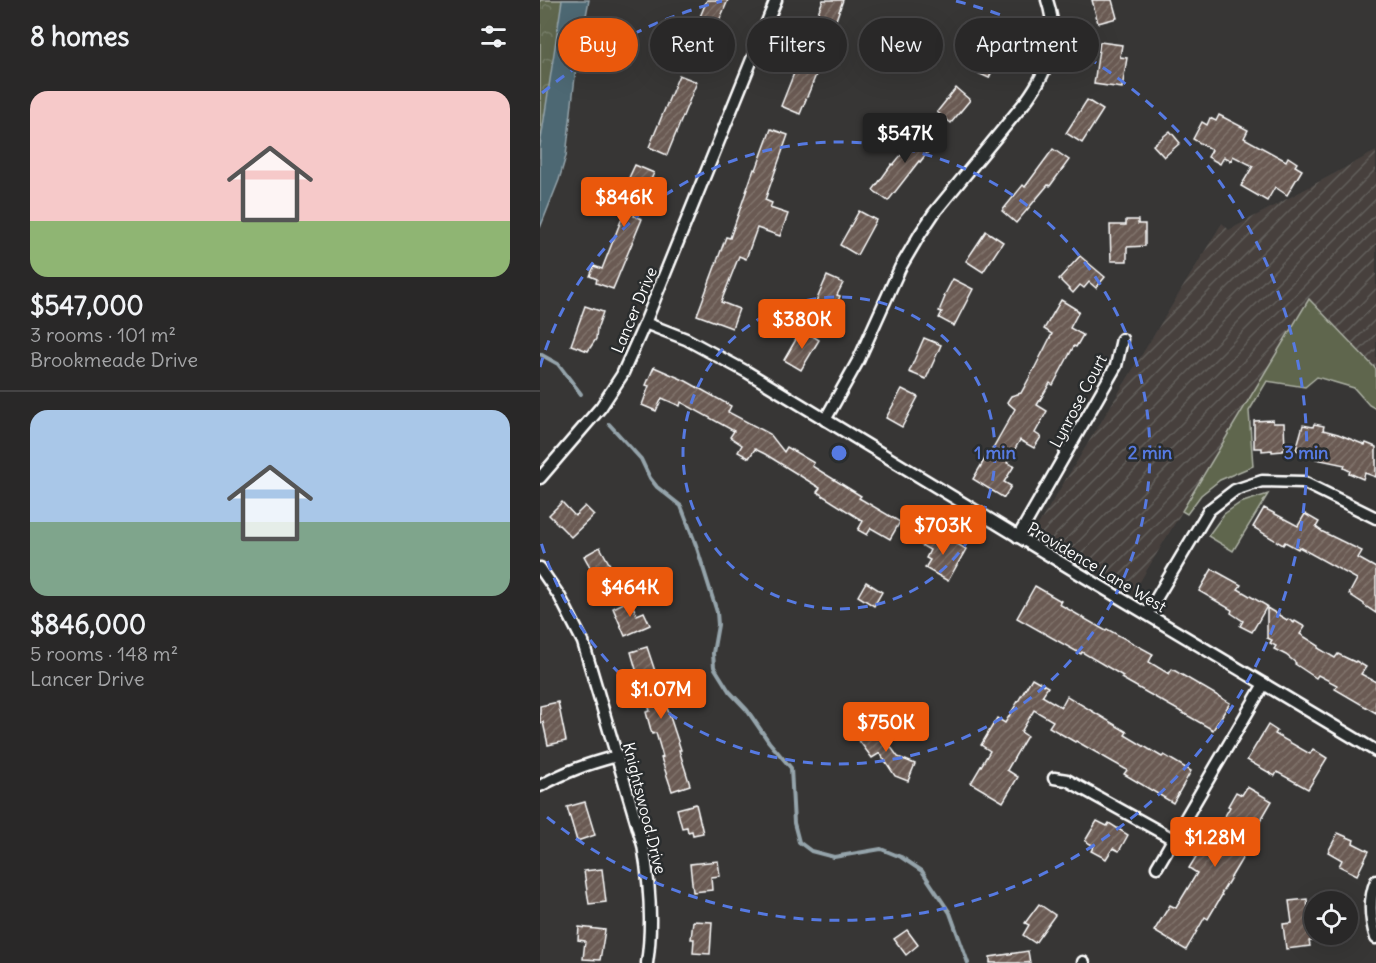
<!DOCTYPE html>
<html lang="en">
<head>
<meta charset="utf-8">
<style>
	body { margin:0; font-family:Delius,sans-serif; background:#353434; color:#f1f3f6; height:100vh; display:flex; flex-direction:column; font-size:22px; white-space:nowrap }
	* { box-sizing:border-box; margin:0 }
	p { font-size:20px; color:#a5a6a8 }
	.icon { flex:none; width:33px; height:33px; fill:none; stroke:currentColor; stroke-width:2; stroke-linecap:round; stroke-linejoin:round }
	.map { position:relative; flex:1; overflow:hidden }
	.panel { display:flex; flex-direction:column; background:#292828; width:540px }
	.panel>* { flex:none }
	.hud { position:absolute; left:18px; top:18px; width:570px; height:54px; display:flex; gap:12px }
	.controls { position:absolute; left:764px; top:891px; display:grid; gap:12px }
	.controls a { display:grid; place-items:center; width:54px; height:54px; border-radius:50%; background:#292828; box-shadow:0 6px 24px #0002,0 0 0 2px #454445; font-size:30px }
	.price { position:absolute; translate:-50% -51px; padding:0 14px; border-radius:6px; background:#ea580c; color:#fff; font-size:20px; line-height:39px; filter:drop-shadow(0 2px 3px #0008) }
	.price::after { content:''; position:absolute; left:50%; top:36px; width:18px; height:14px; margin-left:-9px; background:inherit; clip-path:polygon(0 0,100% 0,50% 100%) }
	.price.active { background:#222; color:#fff }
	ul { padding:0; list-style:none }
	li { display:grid; align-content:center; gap:12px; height:318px; padding:0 30px }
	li+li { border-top:2px solid #454445 }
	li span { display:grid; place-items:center; height:186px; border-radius:18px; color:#555 }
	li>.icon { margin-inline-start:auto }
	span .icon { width:108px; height:108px; fill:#fffc; stroke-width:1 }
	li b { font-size:26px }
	h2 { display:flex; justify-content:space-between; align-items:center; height:72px; padding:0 30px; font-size:26px }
	.chip { padding:0 21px; border-radius:27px; background:#292828; box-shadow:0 6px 24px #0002,0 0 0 2px #454445; font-size:21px; line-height:54px }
	.chip.active { background:#ea580c; color:#fff }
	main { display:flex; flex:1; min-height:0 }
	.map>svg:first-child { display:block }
</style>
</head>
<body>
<main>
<section class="panel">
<h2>8 homes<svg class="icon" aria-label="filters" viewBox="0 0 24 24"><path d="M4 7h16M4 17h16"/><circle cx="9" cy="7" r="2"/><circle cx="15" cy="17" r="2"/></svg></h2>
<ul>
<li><span style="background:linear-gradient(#f6c9c9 70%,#8fb573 0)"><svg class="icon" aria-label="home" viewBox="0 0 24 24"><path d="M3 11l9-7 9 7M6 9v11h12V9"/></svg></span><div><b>$547,000</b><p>3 rooms · 101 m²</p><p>Brookmeade Drive</p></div></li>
<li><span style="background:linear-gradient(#a9c7e8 60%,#7fa58c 0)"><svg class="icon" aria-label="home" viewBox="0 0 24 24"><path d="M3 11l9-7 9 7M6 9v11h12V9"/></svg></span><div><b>$846,000</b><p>5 rooms · 148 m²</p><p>Lancer Drive</p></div></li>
</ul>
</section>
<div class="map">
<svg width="836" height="963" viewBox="0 0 836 963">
	<defs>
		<pattern id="industrial-furrows" width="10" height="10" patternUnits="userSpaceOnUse" patternTransform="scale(1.5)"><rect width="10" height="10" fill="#46413e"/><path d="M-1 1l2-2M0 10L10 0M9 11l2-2" fill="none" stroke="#625e5b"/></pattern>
		<pattern id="park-crowns" width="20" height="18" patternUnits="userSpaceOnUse" patternTransform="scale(1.5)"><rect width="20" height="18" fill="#5e664d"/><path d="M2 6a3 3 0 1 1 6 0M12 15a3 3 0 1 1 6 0" fill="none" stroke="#767d68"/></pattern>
		<pattern id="building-hatch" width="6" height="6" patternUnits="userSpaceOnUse" patternTransform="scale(1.5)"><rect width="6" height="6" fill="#6a5a52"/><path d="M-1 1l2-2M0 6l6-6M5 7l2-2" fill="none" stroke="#80736c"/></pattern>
	</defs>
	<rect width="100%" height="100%" fill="#373635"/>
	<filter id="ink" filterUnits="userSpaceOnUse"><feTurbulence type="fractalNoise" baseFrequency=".0167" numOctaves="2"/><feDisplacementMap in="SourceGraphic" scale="12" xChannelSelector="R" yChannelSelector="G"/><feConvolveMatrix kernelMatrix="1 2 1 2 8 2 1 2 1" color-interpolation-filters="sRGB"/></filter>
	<g filter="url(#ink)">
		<polygon fill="url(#industrial-furrows)" points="836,151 836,369 769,300 595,590 495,530 682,223 689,230"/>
		<g fill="#5e664d" stroke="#aeb2a6" stroke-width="1.5">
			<polygon points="769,299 836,369 836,409 829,405 814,388 777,377 765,387 727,381 709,411 713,466 680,480 661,495 647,514 642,511"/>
			<polygon points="728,494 693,551 668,536 684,514 700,503"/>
		</g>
		<polygon fill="url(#park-crowns)" stroke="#aeb2a6" stroke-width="1.5" points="0,0 37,0 0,158"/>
		<polygon fill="#4e6873" stroke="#95a4ab" stroke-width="1.5" points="22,0 49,0 36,68 26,156 19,180 0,228 0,146"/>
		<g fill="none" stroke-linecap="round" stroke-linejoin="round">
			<g stroke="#95a4ab" stroke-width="4">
				<polyline points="0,354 18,364 41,394"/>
				<polyline points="69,424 101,459 110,478 117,487 141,506 156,545 177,612 178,625 173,653 174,667 189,691 207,710 229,742 251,768 254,823 259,842 271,851 294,857 341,849 361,857 382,871 410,913 428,963"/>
			</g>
		</g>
		<g fill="url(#building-hatch)" stroke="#fff" stroke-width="1.5">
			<polygon points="167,0 188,0 175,31 177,32 166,61 148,54 149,51 136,46 147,19 157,24"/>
			<polygon points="283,0 303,0 280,65 260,114 241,106"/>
			<polygon points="552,0 572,0 577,18 558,23"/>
			<polygon points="447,37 464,44 449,78 431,70"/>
			<polygon points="560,42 582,45 580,57 587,58 582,88 554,84"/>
			<polygon points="139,75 157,82 127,155 109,147"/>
			<polygon points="416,88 430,100 411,123 397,112"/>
			<polygon points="547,100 563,110 542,143 526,133"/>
			<polygon points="679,115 708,130 704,138 746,161 748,157 757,163 755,166 762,170 747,195 735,187 727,201 701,186 713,166 693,156 691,161 684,157 680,164 668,157 672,150 653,139 662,122 667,125 670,118 676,121"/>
			<polygon points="384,127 398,139 380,162 379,161 348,201 333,190 352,164 353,165"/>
			<polygon points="231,129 248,135 225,200 232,203 230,208 248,214 240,236 217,228 206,259 199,256 181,302 199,309 192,328 157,315 186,237 190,238 214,169 216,170"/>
			<polygon points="630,131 640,143 624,157 613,145"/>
			<polygon points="513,149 529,160 510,186 508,185 476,223 462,211 483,185 485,187"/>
			<polygon points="95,165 114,173 94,216 102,219 73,289 56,283 57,279 50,276 54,266 62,269 91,195 74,187 78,178 87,182"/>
			<polygon points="319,211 336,220 317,255 300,245"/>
			<polygon points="586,220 598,220 598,224 605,224 605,246 587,247 587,261 571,261 570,225 586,225"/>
			<polygon points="446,231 463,242 443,272 426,261"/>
			<polygon points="540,256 565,277 556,288 549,282 544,288 540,285 533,293 519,279"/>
			<polygon points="287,276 303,283 297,295 300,296 293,314 274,306"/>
			<polygon points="413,279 433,289 414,326 399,318 402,312 399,311 405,297 404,296"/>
			<polygon points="521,300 539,311 530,328 543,335 536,347 534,346 513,385 510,383 497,405 507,411 495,433 501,437 494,448 480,440 467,463 474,466 464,482 471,486 464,498 433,479 449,452 450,453 475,409 467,402 471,396 481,393 492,373 512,334 504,329"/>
			<polygon points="45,306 63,312 57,329 56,339 48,351 31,345"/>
			<polygon points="262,329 279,340 261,370 244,360"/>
			<polygon points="384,338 401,345 386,379 369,372"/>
			<polygon points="114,367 146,381 191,406 188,412 230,434 244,452 247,447 274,463 272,466 321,496 319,498 360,522 350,539 331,528 327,535 318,530 323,521 277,492 280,488 225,454 215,449 209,458 198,452 202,445 190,437 194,431 141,402 140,406 122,398 116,411 102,405 109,386 106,385"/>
			<polygon points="362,389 378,397 362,427 346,418"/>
			<polygon points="733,420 733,423 744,423 745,450 743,450 743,451 732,452 732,450 722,451 722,448 714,448 714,421"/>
			<polygon points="774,424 784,426 783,430 798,434 825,445 826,443 836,447 836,477 825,473 823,479 809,473 810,471 804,468 805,465 776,459 777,456 756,450 763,425 773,427"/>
			<polygon points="22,502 35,516 45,506 54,515 31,537 9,515"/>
			<polygon points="724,508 758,526 765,514 779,522 776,527 783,532 822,551 818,558 836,568 836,613 824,605 824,604 809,594 817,579 759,547 758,549 745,542 743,545 713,527"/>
			<polygon points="388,533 405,542 407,538 426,549 408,581 385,568 390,560 386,558 390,550 381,545"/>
			<polygon points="60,547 75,574 59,583 44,556"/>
			<polygon points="672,569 701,585 698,589 727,606 712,632 700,626 703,621 691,613 692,610 659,591"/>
			<polygon points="326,582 342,592 334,606 318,596"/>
			<polygon points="495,586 521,601 519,604 566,631 567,629 613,654 609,662 629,674 632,669 690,703 673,730 581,678 583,676 542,652 541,654 477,618"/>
			<polygon points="90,600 97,615 104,612 110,625 85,636 73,608"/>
			<polygon points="727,608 747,620 748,619 754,623 755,621 765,627 760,634 779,646 778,648 795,658 798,654 815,662 816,661 826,667 821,674 836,682 836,713 795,689 797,685 778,675 776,678 755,664 756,663 746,655 734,649 736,646 730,643 732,640 727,638"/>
			<polygon points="107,647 141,750 139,750 150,785 132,791 121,758 123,757 116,733 112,734 106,712 110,711 103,687 101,687 91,652"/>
			<polygon points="492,678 508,687 502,696 521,707 527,696 587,732 585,735 622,757 624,755 651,771 633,803 584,774 587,770 536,741 535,742 509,727 513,721 494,710 481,732 487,736 467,770 478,777 463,802 431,783 450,751 441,745 457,718 465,723"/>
			<polygon points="18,702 26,741 8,745 3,722 0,723 0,706"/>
			<polygon points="335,725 358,757 375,764 368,781 355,776 340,753 332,758 317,738"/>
			<polygon points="728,725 737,731 735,734 770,754 773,749 787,758 768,789 737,772 735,776 707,760"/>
			<polygon points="707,787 732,801 715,830 718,832 681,894 682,895 668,919 665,917 646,950 614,931 630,905 636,908 657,873 649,868 674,828 677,830 690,807 688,806 696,792 702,795"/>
			<polygon points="45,802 55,835 37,841 27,807"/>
			<polygon points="156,804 163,833 153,835 152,831 148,832 147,827 142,828 137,809"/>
			<polygon points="557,821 567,826 569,823 588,835 579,851 573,848 566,859 551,851 554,846 545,841"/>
			<polygon points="798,833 814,840 813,843 829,851 817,875 799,866 802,860 788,852"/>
			<polygon points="178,861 180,876 171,877 172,890 153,892 150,864"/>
			<polygon points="62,869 66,902 49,904 44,871"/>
			<polygon points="767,899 769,920 774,919 774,941 769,941 770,946 746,949 743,924 752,923 749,901"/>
			<polygon points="499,904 515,915 495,943 483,935 489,925 485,923"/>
			<polygon points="153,921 172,922 170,954 153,953 154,939 151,939"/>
			<polygon points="39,927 65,930 60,960 43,959 45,941 38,940"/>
			<polygon points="367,930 378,945 366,955 354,939"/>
			<polygon points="488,951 490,963 450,963 450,957"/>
		</g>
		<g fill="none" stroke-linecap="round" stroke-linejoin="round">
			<defs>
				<g id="minor">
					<polyline points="105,323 146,339 207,372 558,585 836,751"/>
					<path d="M 285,420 L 319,359 L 360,268 L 380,234 L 394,213 L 486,101 C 510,68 520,40 507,0"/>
					<polyline points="0,478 61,407 82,375 105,323 236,0"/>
					<polyline points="478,537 576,366 582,339"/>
					<path d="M 0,568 L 20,597 L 43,642 L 103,845 C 110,885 113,923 107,963"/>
					<polyline points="607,614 669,510 695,490 722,481 763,482 836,518"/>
					<polyline points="514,778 527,780 633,839"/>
					<path d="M 0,786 C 27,771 47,764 77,756"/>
					<polyline points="617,867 724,684"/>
					<path d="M 836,881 C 828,900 830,919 836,938"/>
					<polyline points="543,962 544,963"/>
				</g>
			</defs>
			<use href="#minor" stroke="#fff" stroke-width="15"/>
			<use href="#minor" stroke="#2a2d2e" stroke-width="10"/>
		</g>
	</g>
	<g fill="none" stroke="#567ae2" stroke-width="3" stroke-dasharray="10 8">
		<circle cx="299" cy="453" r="156"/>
		<path d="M0 367A311 311 0 1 1 0 539"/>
		<path d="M2 93A467 467 0 0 1 182 1M416 1A467 467 0 1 1 2 813"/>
	</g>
	<g text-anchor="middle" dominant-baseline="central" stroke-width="5" stroke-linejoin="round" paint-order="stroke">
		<g font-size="16" fill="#fff" stroke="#2a2d2e">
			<text transform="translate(94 310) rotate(-67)">Lancer Drive</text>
			<text transform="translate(538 401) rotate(-62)">Lynrose Court</text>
			<text transform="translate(557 567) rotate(31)">Providence Lane West</text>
			<text transform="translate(105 808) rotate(76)">Knightswood Drive</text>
		</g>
	</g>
	<circle cx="299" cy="453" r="9" fill="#567ae2" stroke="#2a2d2e" stroke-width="3"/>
	<g font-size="18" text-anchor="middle" font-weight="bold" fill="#567ae2" stroke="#2a2d2e" stroke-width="5" stroke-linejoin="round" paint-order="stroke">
		<text x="455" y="459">1 min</text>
		<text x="610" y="459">2 min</text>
		<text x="766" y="459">3 min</text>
	</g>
</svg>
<div class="controls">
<a><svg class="icon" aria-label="locate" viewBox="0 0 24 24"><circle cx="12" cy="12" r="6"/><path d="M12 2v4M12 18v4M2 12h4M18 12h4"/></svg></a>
</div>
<b class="price active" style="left:365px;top:164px">$547K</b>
<b class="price" style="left:84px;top:228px">$846K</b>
<b class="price" style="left:262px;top:350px">$380K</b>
<b class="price" style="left:403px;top:556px">$703K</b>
<b class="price" style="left:90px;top:618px">$464K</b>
<b class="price" style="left:121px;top:720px">$1.07M</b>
<b class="price" style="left:346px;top:753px">$750K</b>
<b class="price" style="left:675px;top:868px">$1.28M</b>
<div class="hud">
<a class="chip active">Buy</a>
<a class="chip">Rent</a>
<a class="chip">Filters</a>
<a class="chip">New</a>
<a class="chip">Apartment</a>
</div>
</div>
</main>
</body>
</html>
